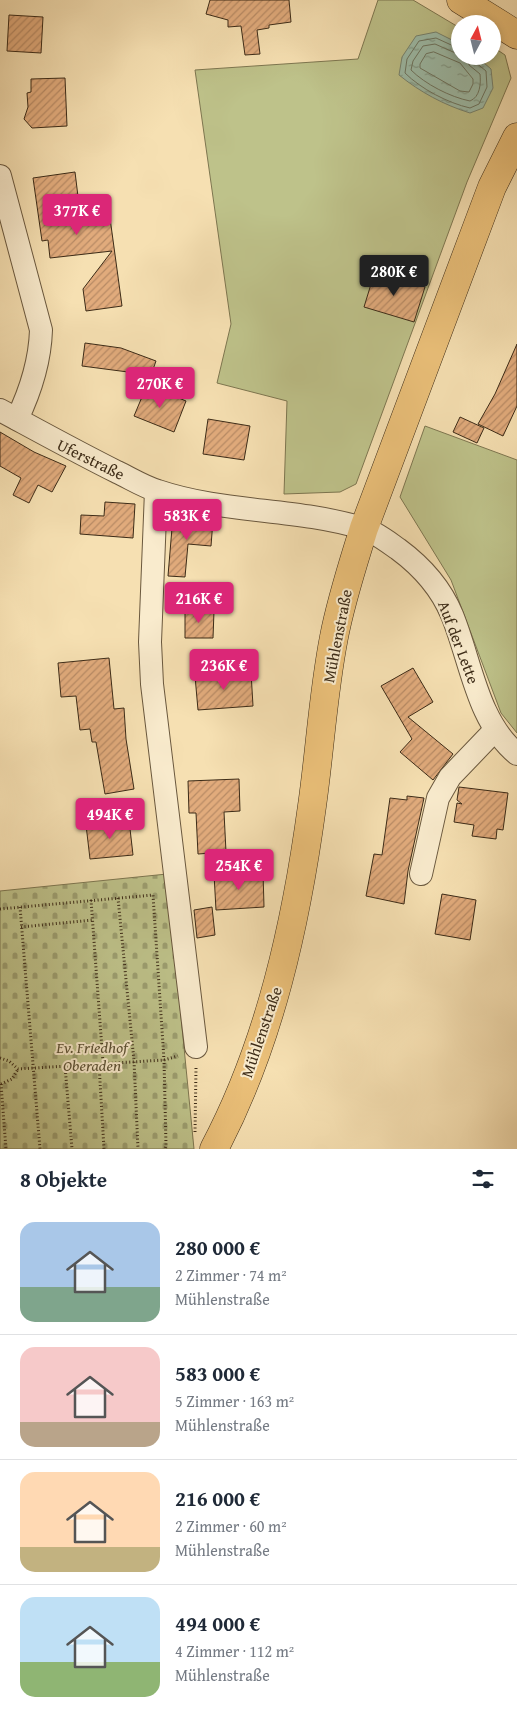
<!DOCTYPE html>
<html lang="de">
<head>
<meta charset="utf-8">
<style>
	body { margin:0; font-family:"Gentium Book Plus",serif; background:#f6f6f7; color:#1f2937; height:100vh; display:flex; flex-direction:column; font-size:19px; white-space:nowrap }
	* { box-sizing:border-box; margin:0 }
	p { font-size:16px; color:#747a83 }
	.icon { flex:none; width:28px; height:28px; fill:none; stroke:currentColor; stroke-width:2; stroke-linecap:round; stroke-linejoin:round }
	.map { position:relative; height:1149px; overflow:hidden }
	.panel { display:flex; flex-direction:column; background:#fff; flex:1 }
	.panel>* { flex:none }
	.needle { width:32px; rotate:7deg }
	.fabs { position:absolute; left:451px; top:15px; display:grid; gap:10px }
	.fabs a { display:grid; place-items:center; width:50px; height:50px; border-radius:50%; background:#fff; box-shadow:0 2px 8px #0003; font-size:25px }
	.price { position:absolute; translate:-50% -42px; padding:0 11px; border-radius:5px; background:#db2777; color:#fff; font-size:16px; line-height:32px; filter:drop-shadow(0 1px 2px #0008) }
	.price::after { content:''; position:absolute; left:50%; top:30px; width:15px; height:11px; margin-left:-8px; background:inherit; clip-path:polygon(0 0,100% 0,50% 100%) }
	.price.active { background:#222; color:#fff }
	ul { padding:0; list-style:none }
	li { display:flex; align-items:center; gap:15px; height:125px; padding:0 20px }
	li+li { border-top:1px solid #e0e1e3 }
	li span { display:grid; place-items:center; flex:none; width:140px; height:100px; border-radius:15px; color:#555 }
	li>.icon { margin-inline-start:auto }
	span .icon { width:60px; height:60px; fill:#fffc; stroke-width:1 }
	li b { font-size:21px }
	h2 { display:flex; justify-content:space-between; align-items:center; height:60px; padding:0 20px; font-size:21px }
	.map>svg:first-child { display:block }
</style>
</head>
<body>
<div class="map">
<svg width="517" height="1149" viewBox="0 0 517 1149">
	<defs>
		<pattern id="cemetery-stones" width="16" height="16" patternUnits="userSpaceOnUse" patternTransform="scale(1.25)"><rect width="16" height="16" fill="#bec28a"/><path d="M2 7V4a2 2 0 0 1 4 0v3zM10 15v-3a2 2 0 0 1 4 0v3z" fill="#9c9e70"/></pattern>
		<pattern id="water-ripples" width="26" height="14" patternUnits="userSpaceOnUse" patternTransform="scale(1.25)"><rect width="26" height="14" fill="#9dbdaa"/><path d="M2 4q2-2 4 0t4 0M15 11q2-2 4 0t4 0" fill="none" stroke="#819a89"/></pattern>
		<pattern id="building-hatch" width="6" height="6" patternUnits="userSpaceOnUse" patternTransform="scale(1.25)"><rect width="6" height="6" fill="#e1ab7c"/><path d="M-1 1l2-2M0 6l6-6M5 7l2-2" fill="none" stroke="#b88b65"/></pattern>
	</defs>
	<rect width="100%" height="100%" fill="#f6e0b2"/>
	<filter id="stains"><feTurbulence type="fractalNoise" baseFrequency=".004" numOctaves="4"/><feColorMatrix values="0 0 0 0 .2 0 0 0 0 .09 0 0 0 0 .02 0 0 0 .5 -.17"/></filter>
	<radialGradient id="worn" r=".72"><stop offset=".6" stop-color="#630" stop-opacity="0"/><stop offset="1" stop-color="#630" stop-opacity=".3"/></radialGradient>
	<g fill="#bec28a" stroke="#7d7650">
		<polygon points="378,0 413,0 460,28 460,56 492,56 493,47 505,55 511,78 467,182 356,484 340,492 284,494 287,401 217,383 231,324 195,70 358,59"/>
		<polygon points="425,426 517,460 517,733 501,713 451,580 400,497"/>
	</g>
	<polygon fill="url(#cemetery-stones)" stroke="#7d7650" points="167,874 194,1149 0,1149 0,891"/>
	<path fill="url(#water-ripples)" stroke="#76836f" d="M 436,32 L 460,44 L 460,56 L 476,56 L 491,69 L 493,88 L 483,108 L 470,113 C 444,105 420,92 399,75 L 402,57 L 416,36 Z"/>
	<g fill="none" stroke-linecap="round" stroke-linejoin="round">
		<g stroke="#6c7460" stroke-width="1">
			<path d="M 460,49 L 436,38 L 419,41 L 407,59 L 405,73 C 421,89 448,103 470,108 L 479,104 L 487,87 L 486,71 L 475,62 L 473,56"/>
			<polygon points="434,52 460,63 473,79 473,84 469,92 460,91 420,68 420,64 426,54"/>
			<path d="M 460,55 L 435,44 L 423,46 L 413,61 L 411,70 C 425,84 450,97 470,101 C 480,97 481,84 480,74 L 469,65 L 467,56"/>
		</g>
	</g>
	<g fill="url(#building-hatch)" stroke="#3c2b17">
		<polygon points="210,0 289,0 291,22 269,25 269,28 257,30 260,54 245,55 241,26 228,27 228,20 206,14"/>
		<polygon points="9,15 43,17 41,53 7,51"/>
		<polygon points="65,78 67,126 32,128 24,119 28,107 27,93 31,92 31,79"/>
		<polygon points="75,172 81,221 110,218 122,306 86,311 83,289 112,251 50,258 48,240 42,241 33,178"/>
		<polygon points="375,271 425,287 414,322 364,307"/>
		<polygon points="85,343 121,348 156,361 151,375 82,366"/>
		<polygon points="517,344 517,406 503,436 478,424 495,394"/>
		<polygon points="147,385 186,401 174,432 134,416"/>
		<polygon points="460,417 484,428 477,443 453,432"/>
		<polygon points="208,419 250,426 244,460 203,454"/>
		<polygon points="0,432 34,452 66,466 52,492 38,485 29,503 13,495 21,478 0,466"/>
		<polygon points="105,502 135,504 133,538 80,534 81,515 104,516"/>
		<polygon points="173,516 213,520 211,546 188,544 185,577 168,576"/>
		<polygon points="185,610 214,611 213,638 185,638"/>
		<polygon points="109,658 114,709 124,708 126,739 134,789 105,794 96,742 92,742 90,729 80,730 76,696 61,697 58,663"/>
		<polygon points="413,668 433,702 408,717 453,754 433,780 400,752 412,739 381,686"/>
		<polygon points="251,672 253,706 198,710 195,676"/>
		<polygon points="239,779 240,811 224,812 226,852 198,854 196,813 189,813 188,781"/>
		<polygon points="459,787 508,793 503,830 497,829 496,839 472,836 474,825 454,822 457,803 462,804 457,800"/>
		<polygon points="407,796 424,798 408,871 404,904 366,896 374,854 382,855 390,798 407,800"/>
		<polygon points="129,820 133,855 90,859 86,825"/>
		<polygon points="263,872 264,907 216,910 214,874"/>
		<polygon points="442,894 476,900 470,940 435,934"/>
		<polygon points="212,907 215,935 197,938 194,910"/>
	</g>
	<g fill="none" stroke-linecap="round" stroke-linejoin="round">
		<defs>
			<g id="minor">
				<path d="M 0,176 L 41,330 C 40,361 31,390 17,419"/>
				<path d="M 0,410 C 39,431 77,452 117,472 C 130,478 144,487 158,491 C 223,513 296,508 362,528 C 374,531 388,542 398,549 C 421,566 441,588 452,615 C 471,661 477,721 517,754"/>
				<polyline points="156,491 150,642 152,684 196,1047"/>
				<polyline points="421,874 438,798 450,777 495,730"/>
			</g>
			<g id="major">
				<polyline points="461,0 517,35"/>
				<path d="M 214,1149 C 270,1043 296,924 312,806 C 320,750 323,693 334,637 C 341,600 353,564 364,528 L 492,187 L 517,137"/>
			</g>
		</defs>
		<use href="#minor" stroke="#6a583e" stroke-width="24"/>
		<use href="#major" stroke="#3c2b17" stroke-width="29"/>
		<g stroke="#3c2b17" stroke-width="3" stroke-dasharray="1 2.5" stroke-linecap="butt">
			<polyline points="118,898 134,1061 138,1149"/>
			<polyline points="91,900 103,1063"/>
			<polyline points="20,907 40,1149"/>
			<polyline points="0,909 153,895 164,1060 166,1145 165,1149"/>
			<polyline points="21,927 93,920"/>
			<polyline points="0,1058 9,1061 18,1069 164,1060 178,1056"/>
			<polyline points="99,1064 104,1149"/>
			<polyline points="65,1066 72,1149"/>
			<polyline points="1,1084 6,1149"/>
			<polyline points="1,1084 12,1079 18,1069"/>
			<polyline points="195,1132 196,1068"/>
		</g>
		<use href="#minor" stroke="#f9ebcd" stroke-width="22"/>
		<use href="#major" stroke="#ebc079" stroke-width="28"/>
	</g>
	<g text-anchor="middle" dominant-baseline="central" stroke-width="4" stroke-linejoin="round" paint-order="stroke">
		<g font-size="16" fill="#3c2b17" stroke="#f9ebcd">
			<text transform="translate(91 459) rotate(26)">Uferstraße</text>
			<text transform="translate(337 636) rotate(-79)">Mühlenstraße</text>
			<text transform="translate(459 642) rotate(69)">Auf der Lette</text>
			<text transform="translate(261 1032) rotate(-71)">Mühlenstraße</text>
		</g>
		<g font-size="16" font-style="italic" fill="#5c5134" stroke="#f9ebcd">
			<text x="92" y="1047">Ev. Friedhof<tspan x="92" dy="18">Oberaden</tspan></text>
		</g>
	</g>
	<rect width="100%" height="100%" filter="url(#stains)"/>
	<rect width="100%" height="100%" fill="url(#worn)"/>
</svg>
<div class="fabs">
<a><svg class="needle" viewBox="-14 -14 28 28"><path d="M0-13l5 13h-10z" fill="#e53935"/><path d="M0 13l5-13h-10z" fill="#747a83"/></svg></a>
</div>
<b class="price" style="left:77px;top:236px">377K €</b>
<b class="price active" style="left:394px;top:297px">280K €</b>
<b class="price" style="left:160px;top:409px">270K €</b>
<b class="price" style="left:187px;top:541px">583K €</b>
<b class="price" style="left:199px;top:624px">216K €</b>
<b class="price" style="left:224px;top:691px">236K €</b>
<b class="price" style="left:110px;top:840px">494K €</b>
<b class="price" style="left:239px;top:891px">254K €</b>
</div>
<section class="panel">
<h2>8 Objekte<svg class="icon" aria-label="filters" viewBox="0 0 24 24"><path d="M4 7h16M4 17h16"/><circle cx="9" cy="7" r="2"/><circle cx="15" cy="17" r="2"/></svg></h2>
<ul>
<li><span style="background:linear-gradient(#a9c7e8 65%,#7fa58c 0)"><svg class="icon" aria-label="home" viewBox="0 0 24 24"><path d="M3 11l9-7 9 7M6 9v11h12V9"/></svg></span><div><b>280 000 €</b><p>2 Zimmer · 74 m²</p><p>Mühlenstraße</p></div></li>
<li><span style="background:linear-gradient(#f6c9c9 75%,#b9a48a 0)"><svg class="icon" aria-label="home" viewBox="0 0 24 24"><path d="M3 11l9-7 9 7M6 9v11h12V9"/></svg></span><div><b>583 000 €</b><p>5 Zimmer · 163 m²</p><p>Mühlenstraße</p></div></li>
<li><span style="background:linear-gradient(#ffd9b3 75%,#c2b280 0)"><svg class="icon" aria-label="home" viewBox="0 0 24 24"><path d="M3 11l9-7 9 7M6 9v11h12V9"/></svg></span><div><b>216 000 €</b><p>2 Zimmer · 60 m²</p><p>Mühlenstraße</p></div></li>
<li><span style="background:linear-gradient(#bfe0f5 65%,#8fb573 0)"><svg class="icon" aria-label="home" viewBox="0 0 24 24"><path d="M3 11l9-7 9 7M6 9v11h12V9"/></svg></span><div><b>494 000 €</b><p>4 Zimmer · 112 m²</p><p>Mühlenstraße</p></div></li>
</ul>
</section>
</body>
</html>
